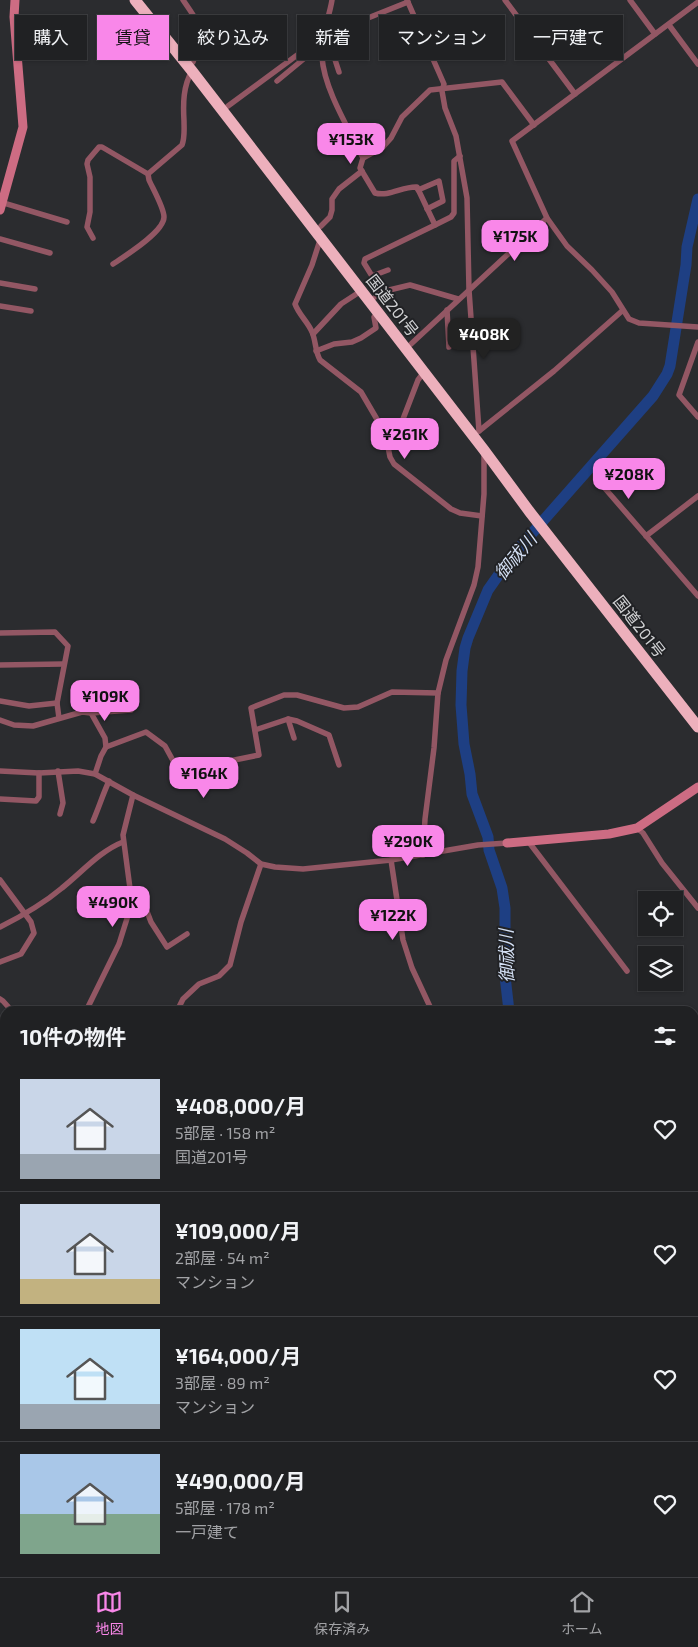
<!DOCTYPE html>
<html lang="ja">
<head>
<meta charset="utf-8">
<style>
	body { margin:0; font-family:"Exo 2","Noto Sans JP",sans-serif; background:#28292b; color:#f1f3f6; height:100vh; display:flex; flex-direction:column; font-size:19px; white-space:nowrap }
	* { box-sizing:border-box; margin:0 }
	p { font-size:16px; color:#a2a3a6 }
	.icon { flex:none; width:28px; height:28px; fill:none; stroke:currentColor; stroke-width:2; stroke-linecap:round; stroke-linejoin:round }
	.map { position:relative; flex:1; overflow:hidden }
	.drawer { position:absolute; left:0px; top:1006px; width:699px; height:571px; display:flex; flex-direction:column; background:#202123; border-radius:15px 15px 0 0; box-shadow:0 1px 4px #0004,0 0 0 1px #3d3e41 }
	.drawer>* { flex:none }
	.hud { position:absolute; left:15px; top:15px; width:669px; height:45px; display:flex; gap:10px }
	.controls { position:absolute; left:638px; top:891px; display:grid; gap:10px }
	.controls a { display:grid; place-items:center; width:45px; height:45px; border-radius:0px; background:#202123; box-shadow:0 1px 4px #0004,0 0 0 1px #3d3e41; font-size:25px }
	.price { position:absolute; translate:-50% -42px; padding:0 11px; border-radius:10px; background:#f987e9; color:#111; font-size:16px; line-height:32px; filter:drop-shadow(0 1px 2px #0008) }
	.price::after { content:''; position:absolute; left:50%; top:30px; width:15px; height:11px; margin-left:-8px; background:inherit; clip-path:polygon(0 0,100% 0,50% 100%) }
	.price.selected { background:#222; color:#fff }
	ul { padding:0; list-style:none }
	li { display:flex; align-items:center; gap:15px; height:125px; padding:0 20px }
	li+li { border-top:1px solid #3d3e41 }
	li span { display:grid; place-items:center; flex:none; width:140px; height:100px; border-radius:0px; color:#555 }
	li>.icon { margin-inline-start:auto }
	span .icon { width:60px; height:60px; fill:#fffc; stroke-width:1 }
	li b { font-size:21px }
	h2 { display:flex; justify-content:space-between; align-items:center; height:60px; padding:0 20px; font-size:21px }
	.pill { padding:0 18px; border-radius:0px; background:#202123; box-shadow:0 1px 4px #0004,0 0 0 1px #3d3e41; font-size:18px; line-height:45px }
	.pill.selected { background:#f987e9; color:#111 }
	.tabs { display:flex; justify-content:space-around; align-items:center; height:70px; border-top:1px solid #3d3e41; background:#202123; font-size:14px; color:#a2a3a6 }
	.tabs a { display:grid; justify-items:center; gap:2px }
	.tabs .selected { color:#f987e9 }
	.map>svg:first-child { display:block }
</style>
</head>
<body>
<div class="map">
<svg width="698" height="1577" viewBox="0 0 698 1577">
	<rect width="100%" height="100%" fill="#2b2c2f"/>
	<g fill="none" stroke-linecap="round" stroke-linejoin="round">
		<g stroke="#1e3f83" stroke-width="11">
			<polyline points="509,1011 505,976 505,908 502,888 489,850 488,837 472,794 470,774 464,744 461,705 462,671 465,648 468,638 488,590 512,556 653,396 667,374 670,366 686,265 687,247 698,199"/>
			<polyline points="694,1373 698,1375"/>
		</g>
		<g stroke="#935764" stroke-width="5.5">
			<path d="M 183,0 C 201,26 205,31 193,62"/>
			<path d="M 332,0 C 329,19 320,37 322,57 C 324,89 349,129 363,158 L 360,168 L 375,193 C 389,197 403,186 417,187 L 435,225 L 365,259 L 364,263 L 372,276"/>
			<polyline points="407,0 444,84 442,91 445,108 456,136 467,198 469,290 479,431"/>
			<polyline points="505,0 575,94"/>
			<polyline points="630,0 655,34"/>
			<polyline points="698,2 512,141 547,218 567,246 592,270 612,292 629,319 639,323 698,327"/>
			<polyline points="669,25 698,64"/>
			<polyline points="327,35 339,72"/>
			<polyline points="277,81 323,43"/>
			<polyline points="228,106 323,36 408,2"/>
			<polyline points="363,158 383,147 391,138 402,117 430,90 502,82 534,125"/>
			<polyline points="418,190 439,181 443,201 427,209"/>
			<polyline points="0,202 67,222"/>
			<polyline points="435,225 451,217 454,213 454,161 460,156"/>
			<polyline points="321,226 330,217 332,210 332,199 339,189 362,171"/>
			<path d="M 321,237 L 312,265 L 295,304 C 299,315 308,322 312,332 C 316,341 315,351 320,360 L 361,392 L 385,433 L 387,442"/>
			<polyline points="93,238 87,227 90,212 90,177 87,164 88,160 99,147 102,147 148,174"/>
			<polyline points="0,239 50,253"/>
			<path d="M 113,264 C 125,256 164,232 164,217 C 164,208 153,189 149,180 L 148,174 L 182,145 C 185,137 184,129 184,121 C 183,104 183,86 192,71"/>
			<polyline points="0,283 35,289"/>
			<polyline points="381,292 372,276 388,270"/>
			<polyline points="375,297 381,292 410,285 458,299"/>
			<polyline points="0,306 31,311"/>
			<polyline points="447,310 449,347"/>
			<polyline points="313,334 341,304 361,291"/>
			<polyline points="698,342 679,395 698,417"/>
			<polyline points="411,344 547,218"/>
			<polyline points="316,351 334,344 352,342 361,338 376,328 374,317 378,312"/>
			<polyline points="424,372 418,380 398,432 387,442 390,457 394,464 451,509 460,513 482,516"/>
			<polyline points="479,431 554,371 622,311"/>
			<polyline points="596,478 698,596"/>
			<polyline points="646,536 698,496"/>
			<polyline points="0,633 55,632 68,646 57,703 59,718"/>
			<polyline points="0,665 63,664"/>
			<polyline points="0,701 29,706 57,703"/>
			<polyline points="91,713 131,710"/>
			<polyline points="288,719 294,738"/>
			<polyline points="0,720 14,725 33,726 82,712 91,713 105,738 106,747 101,756 95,774"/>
			<polyline points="255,730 288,719 297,721 329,735 339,765"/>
			<polyline points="106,747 146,732 165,746 182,777 202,789 215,764 259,755 251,708 284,695 297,695 344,708 358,707 392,692 438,693"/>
			<polyline points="0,771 39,773 78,771 95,774 133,795 225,839 247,853 261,864 275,867 303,869 391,860 478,845 507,843"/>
			<polyline points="58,771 63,803 60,814"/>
			<polyline points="0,799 36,801 39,797 39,773"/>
			<path d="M 93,821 C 99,807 103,794 109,781"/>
			<polyline points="637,828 643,833 662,863 698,908"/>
			<polyline points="528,841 627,971"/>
			<polyline points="423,855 425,819 434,748 438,693 446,660 474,585 478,567 484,494 484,452"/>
			<polyline points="391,860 403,940 412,968 432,1011"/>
			<polyline points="0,880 31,922 34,933 21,954 0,962"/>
			<polyline points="131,896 139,897 143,901 151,922 167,947 187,934"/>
			<path d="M 0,927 C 22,916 43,904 62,888 C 82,872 100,851 123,842"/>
			<polyline points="0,999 3,1001 12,1011"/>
			<polyline points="86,1011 119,944 130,909 131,896 123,835 133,795"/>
			<polyline points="177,1011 183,999 199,984 219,976 230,965 241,922 261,864"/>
			<polyline points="0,1060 5,1063"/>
			<polyline points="694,1219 698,1224"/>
			<polyline points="0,1262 5,1262"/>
			<polyline points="245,1572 249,1577"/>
			<polyline points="296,1572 300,1577"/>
			<polyline points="365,1572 368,1577"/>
			<polyline points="464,1572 464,1577"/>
			<polyline points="488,1572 497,1577"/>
			<polyline points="81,1577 91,1572"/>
			<polyline points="100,1577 101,1572"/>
			<polyline points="268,1577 273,1572"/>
			<polyline points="302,1577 307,1572"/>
			<polyline points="520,1577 522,1572"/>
			<polyline points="542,1577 544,1572"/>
			<polyline points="568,1577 570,1572"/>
			<polyline points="605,1577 607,1572"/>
		</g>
		<g stroke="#cd6c83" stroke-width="9">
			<polyline points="0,210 23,127 14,17 15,0"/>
			<polyline points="507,843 609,834 637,828 698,787"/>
			<polyline points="662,1577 662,1572"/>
		</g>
		<g stroke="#edb0bc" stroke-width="11">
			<polyline points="135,0 192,71 484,450 529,511 698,727"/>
			<polyline points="0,1109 5,1114"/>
			<polyline points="694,1536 698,1537"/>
		</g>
		<g stroke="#78797c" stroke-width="2">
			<polyline points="0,1270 5,1271"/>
			<polyline points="694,1551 698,1553"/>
		</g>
	</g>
	<g text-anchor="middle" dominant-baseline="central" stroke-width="4" stroke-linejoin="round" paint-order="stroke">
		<g font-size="16" fill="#d1d2d4" stroke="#212225">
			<text transform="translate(393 305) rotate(52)">国道201号</text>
			<text transform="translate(640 626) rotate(52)">国道201号</text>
		</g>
		<g font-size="18" font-style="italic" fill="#d3dff3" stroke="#212225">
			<text transform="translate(515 556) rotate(-50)">御祓川</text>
			<text transform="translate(506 956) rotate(-91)">御祓川</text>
		</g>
	</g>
</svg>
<div class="controls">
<a><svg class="icon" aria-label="locate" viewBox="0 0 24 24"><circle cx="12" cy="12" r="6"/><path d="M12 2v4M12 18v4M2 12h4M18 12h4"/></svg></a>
<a><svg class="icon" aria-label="layers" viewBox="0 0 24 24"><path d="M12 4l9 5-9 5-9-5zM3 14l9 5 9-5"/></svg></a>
</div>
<b class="price" style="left:351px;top:165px">¥153K</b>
<b class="price" style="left:515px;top:262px">¥175K</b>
<b class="price selected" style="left:484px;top:360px">¥408K</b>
<b class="price" style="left:405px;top:460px">¥261K</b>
<b class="price" style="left:629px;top:500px">¥208K</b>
<b class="price" style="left:105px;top:722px">¥109K</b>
<b class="price" style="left:204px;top:799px">¥164K</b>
<b class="price" style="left:408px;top:867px">¥290K</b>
<b class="price" style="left:113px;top:928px">¥490K</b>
<b class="price" style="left:393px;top:941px">¥122K</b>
<div class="hud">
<a class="pill">購入</a>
<a class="pill selected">賃貸</a>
<a class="pill">絞り込み</a>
<a class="pill">新着</a>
<a class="pill">マンション</a>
<a class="pill">一戸建て</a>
</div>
<section class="drawer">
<h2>10件の物件<svg class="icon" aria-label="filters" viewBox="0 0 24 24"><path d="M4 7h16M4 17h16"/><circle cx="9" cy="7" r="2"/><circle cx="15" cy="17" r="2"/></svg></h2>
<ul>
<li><span style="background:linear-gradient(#c9d6e8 75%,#9aa5b1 0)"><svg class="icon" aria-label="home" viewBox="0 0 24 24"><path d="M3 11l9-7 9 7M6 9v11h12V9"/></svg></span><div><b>¥408,000/月</b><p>5部屋 · 158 m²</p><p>国道201号</p></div><svg class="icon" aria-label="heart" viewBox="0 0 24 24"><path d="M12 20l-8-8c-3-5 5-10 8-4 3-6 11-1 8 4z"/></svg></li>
<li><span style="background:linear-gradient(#c9d6e8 75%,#c2b280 0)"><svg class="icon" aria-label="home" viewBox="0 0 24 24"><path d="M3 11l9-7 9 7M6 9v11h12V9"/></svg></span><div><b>¥109,000/月</b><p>2部屋 · 54 m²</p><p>マンション</p></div><svg class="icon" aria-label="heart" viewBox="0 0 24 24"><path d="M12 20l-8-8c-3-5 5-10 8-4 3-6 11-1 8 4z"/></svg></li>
<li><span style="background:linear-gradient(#bfe0f5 75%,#9aa5b1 0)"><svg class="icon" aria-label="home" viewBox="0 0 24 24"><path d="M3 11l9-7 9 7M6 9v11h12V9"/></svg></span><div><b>¥164,000/月</b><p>3部屋 · 89 m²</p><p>マンション</p></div><svg class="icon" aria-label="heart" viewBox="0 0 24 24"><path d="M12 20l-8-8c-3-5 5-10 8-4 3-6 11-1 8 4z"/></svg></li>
<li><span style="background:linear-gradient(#a9c7e8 60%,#7fa58c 0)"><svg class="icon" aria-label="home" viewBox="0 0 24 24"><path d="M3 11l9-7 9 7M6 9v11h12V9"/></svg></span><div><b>¥490,000/月</b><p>5部屋 · 178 m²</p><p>一戸建て</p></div><svg class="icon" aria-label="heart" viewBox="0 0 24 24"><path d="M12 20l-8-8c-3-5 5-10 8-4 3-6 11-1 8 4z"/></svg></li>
</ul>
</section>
</div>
<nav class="tabs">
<a class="selected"><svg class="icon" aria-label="map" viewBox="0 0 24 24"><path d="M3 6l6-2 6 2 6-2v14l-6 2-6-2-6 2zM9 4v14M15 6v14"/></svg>地図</a>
<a><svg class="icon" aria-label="saved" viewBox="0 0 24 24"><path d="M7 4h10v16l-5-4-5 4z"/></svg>保存済み</a>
<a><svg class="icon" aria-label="home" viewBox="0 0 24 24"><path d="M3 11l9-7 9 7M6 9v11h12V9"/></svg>ホーム</a>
</nav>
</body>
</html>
